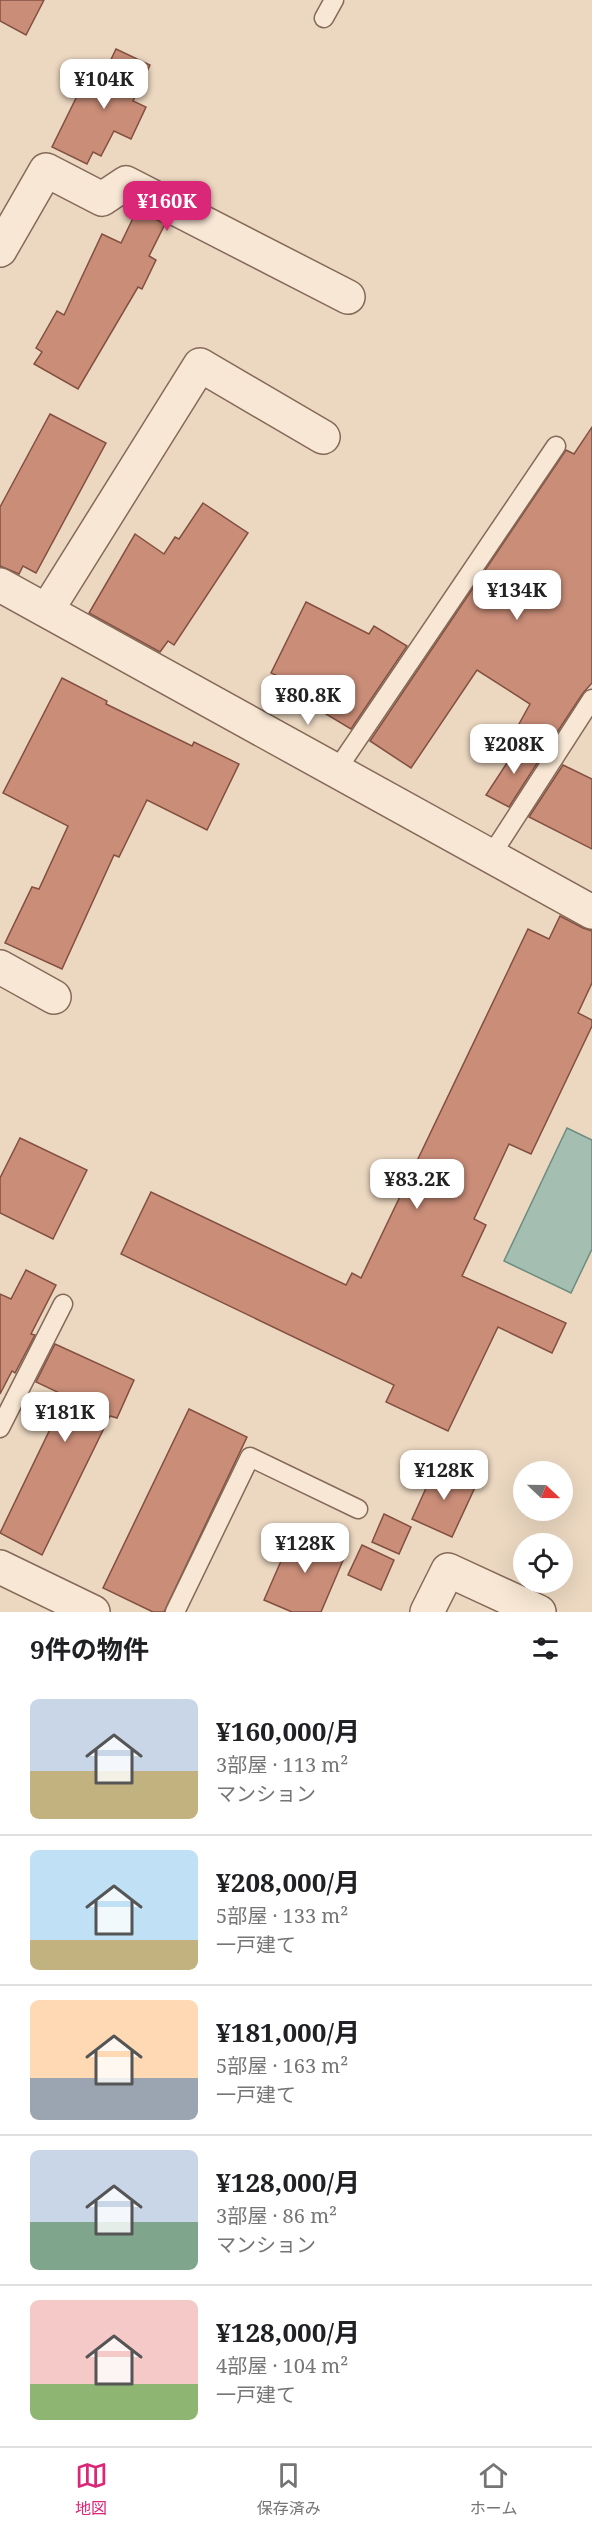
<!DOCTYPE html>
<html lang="ja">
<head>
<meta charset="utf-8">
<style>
	body { margin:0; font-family:"Noto Serif","Noto Sans JP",serif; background:#f2f2f2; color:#202124; height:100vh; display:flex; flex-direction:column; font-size:22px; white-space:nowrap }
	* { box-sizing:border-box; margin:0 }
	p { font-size:20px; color:#757577 }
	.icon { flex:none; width:33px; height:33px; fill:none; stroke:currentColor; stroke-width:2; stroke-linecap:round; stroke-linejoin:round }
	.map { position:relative; height:1612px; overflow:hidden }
	.details { display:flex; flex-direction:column; background:#fff; flex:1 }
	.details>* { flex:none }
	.needle { width:39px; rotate:112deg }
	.buttons { position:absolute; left:513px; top:1461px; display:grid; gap:12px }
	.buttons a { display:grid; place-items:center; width:60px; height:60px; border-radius:50%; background:#fff; box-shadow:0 6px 24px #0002; font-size:30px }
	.price { position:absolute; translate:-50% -51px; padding:0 14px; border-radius:12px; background:#fff; color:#222; font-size:20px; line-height:39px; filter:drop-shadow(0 2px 3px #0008) }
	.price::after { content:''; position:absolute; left:50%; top:36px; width:18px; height:14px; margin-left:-9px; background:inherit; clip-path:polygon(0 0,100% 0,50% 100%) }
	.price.active { background:#db2777; color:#fff }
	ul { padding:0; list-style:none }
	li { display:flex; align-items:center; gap:18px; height:150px; padding:0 30px }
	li+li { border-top:2px solid #e0e0e0 }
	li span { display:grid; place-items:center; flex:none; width:168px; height:120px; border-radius:9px; color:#555 }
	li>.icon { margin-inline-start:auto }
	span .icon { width:72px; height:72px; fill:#fffc; stroke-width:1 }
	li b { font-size:26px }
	h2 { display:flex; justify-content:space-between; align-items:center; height:72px; padding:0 30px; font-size:26px }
	.tabs { display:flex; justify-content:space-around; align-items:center; height:84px; border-top:2px solid #e0e0e0; background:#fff; font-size:16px; color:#757577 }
	.tabs a { display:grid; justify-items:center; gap:3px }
	.tabs .active { color:#db2777 }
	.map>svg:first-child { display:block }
</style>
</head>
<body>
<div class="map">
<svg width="592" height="1612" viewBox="0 0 592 1612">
	<rect width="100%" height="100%" fill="#ecd8c1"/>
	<polygon fill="#a4bfb2" stroke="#6b8c7f" stroke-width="1.5" points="567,1128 592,1140 592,1249 571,1293 504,1261"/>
	<g fill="#c98d78" stroke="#835040" stroke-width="1.5">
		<polygon points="0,0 44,0 26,35 0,21"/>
		<polygon points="116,49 150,65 133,101 146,107 131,139 114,131 101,156 93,152 87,164 52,147 82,86 95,93"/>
		<polygon points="137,210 165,224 149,256 156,260 142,289 138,287 78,389 34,364 42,352 36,348 57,311 64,315 102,234 121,243"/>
		<polygon points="50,414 106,443 36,573 23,566 19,574 0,566 0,507"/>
		<polygon points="592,427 592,683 583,693 550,743 519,724 530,704 477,670 411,768 370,741 566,450 574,454"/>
		<polygon points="203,503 248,533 174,645 168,641 160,652 89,613 135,534 164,554 175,537 179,539"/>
		<polygon points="306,602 369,634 374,626 407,646 351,729 296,696 301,687 271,673"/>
		<polygon points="62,678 107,701 106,704 192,746 194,742 239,764 207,830 147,800 119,857 114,855 62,969 5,943 32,887 39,889 68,826 3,793"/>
		<polygon points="520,743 543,754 509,807 486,795"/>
		<polygon points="563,765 592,779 592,849 529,817"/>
		<polygon points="560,916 583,928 592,931 592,983 578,1013 592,1020 592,1026 531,1154 509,1144 474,1219 486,1225 462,1276 566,1323 552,1353 498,1327 448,1431 386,1402 394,1385 121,1254 151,1192 346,1285 352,1273 361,1278 528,929 549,939"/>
		<polygon points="20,1138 87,1170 53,1239 0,1213 0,1178"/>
		<polygon points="26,1270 56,1285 31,1334 35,1335 15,1373 12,1371 0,1394 0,1294 11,1299"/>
		<polygon points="55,1344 134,1380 117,1418 110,1416 42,1555 0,1533 66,1396 36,1382"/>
		<polygon points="189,1409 247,1437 164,1612 153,1612 103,1588"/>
		<polygon points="437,1464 477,1483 452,1537 412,1519"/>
		<polygon points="384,1514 411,1527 399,1554 372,1542"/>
		<polygon points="295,1529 347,1551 321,1612 292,1612 264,1600"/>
		<polygon points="362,1545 394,1560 381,1590 348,1575"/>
	</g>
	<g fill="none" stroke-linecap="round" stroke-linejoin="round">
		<defs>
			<g id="service">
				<polyline points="324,18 334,0"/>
				<polyline points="336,771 556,446"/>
				<polyline points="490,857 592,699"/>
				<polyline points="0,1428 63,1304"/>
				<polyline points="175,1612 250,1457 358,1509"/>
			</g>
			<g id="minor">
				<polyline points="0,250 46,170 102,199 126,183 348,297"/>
				<polyline points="0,585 592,912"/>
				<polyline points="47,610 200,365 323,437"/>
				<polyline points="0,967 54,997"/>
				<polyline points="0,1567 93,1612"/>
				<polyline points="427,1612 448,1570 539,1612"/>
			</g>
		</defs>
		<use href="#service" stroke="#856959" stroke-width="21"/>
		<use href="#minor" stroke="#856959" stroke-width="36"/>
		<use href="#service" stroke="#f7e7d4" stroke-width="18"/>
		<use href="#minor" stroke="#f7e7d4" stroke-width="33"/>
	</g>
</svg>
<div class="buttons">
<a><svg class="needle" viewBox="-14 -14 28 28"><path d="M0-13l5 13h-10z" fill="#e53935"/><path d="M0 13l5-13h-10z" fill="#757577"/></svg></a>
<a><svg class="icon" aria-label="locate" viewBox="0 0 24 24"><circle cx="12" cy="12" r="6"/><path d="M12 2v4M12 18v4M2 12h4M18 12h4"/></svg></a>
</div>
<b class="price" style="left:104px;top:110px">¥104K</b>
<b class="price active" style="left:167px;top:232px">¥160K</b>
<b class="price" style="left:517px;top:621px">¥134K</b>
<b class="price" style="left:308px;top:726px">¥80.8K</b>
<b class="price" style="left:514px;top:775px">¥208K</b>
<b class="price" style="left:417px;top:1210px">¥83.2K</b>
<b class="price" style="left:65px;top:1443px">¥181K</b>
<b class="price" style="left:444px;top:1501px">¥128K</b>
<b class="price" style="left:305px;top:1574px">¥128K</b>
</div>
<section class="details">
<h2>9件の物件<svg class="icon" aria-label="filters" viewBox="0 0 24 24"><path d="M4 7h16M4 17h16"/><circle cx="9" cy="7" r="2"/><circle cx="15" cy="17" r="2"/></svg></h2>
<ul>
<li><span style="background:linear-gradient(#c9d6e8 60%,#c2b280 0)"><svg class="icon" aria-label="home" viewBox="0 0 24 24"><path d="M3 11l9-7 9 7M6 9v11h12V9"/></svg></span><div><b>¥160,000/月</b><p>3部屋 · 113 m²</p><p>マンション</p></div></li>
<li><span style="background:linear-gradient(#bfe0f5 75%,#c2b280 0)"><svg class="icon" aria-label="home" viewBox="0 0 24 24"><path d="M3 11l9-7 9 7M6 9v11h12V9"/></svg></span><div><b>¥208,000/月</b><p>5部屋 · 133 m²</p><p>一戸建て</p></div></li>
<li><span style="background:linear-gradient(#ffd9b3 65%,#9aa5b1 0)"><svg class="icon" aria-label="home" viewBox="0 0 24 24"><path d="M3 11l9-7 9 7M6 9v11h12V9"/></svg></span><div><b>¥181,000/月</b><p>5部屋 · 163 m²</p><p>一戸建て</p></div></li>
<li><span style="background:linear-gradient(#c9d6e8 60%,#7fa58c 0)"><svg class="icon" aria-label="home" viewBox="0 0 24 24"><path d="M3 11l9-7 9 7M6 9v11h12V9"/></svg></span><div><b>¥128,000/月</b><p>3部屋 · 86 m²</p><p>マンション</p></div></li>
<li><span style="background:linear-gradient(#f6c9c9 70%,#8fb573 0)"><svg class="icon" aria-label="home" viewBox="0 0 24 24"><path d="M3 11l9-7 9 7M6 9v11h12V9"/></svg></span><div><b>¥128,000/月</b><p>4部屋 · 104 m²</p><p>一戸建て</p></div></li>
</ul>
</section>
<nav class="tabs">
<a class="active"><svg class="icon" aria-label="map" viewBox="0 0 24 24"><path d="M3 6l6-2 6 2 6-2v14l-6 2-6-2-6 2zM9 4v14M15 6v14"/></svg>地図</a>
<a><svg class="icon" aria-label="saved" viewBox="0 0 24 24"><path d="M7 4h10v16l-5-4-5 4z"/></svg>保存済み</a>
<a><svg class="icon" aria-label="home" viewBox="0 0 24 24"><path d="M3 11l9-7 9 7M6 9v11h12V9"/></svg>ホーム</a>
</nav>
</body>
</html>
